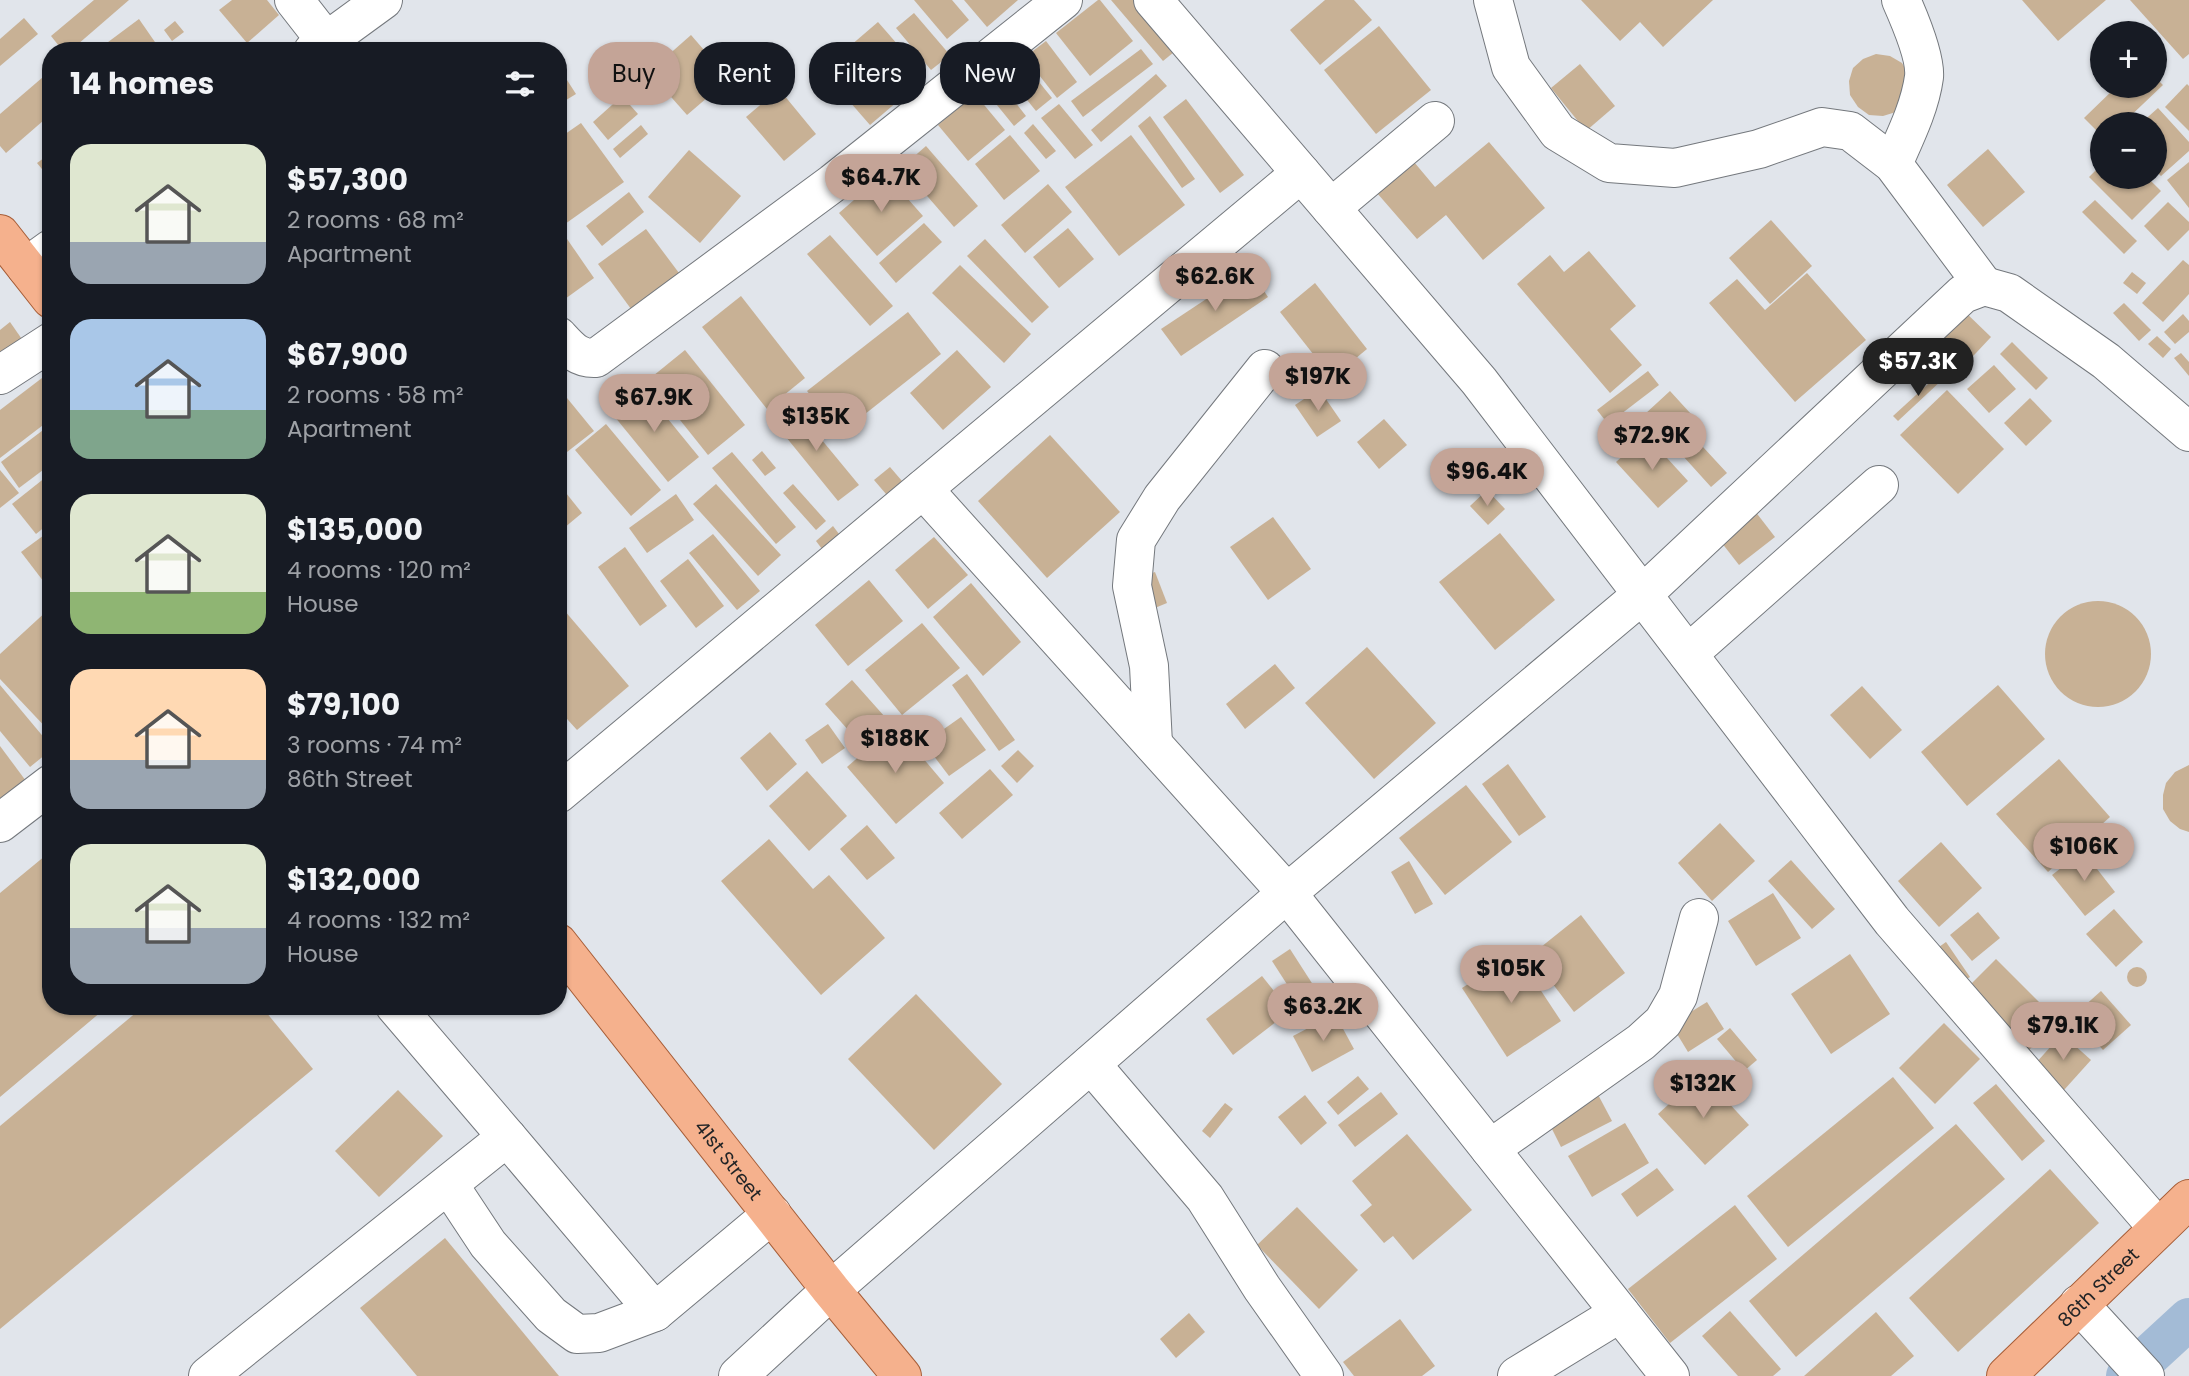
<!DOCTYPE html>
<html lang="en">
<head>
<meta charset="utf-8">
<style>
	body { margin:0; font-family:Poppins,sans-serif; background:#242831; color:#f1f3f6; height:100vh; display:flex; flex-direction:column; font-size:26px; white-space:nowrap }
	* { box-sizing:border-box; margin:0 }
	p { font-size:23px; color:#9ea1a6 }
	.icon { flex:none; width:38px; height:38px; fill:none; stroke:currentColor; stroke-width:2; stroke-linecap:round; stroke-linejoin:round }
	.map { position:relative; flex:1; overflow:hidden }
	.details { position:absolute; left:42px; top:42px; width:525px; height:973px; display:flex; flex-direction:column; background:#171b24; border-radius:28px; box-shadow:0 2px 5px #0004 }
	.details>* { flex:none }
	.banner { position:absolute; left:588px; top:42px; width:665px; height:63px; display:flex; gap:14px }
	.fabs { position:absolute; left:2090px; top:21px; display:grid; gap:14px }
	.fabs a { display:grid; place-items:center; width:77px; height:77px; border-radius:50%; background:#171b24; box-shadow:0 2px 5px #0004; font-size:35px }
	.price { position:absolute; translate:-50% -60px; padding:0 16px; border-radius:24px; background:#c4a497; color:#111; font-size:23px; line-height:46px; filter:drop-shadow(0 2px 4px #0008) }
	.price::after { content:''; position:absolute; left:50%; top:42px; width:21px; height:16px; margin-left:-10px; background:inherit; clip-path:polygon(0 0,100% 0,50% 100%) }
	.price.on { background:#222; color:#fff }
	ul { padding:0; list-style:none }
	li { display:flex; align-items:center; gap:21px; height:175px; padding:0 28px }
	li span { display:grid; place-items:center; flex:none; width:196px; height:140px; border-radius:21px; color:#555 }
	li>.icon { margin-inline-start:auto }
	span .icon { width:84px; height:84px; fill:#fffc; stroke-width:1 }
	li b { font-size:30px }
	h2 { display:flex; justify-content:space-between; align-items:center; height:84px; padding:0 28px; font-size:30px }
	.tag { padding:0 24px; border-radius:28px; background:#171b24; box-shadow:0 2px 5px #0004; font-size:24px; line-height:63px }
	.tag.on { background:#c4a497; color:#111 }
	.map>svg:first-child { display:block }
</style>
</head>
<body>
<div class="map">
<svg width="2189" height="1376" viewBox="0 0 2189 1376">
	<rect width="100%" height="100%" fill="#e1e5eb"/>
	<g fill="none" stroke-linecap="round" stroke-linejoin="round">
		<polyline stroke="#a3bbd6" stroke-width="42" points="2127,1376 2189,1319"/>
	</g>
	<g fill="#c8b195">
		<polygon points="94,0 129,0 70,51 63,51 51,36"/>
		<polygon points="232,0 267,0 279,15 247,43 219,10"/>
		<polygon points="914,0 952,0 969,20 947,39"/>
		<polygon points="964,0 1018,0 987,27"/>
		<polygon points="1098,0 1100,0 1133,41 1090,76 1056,33"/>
		<polygon points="1111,0 1138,0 1179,48 1163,61"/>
		<polygon points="1325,0 1354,0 1372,20 1320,65 1290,30"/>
		<polygon points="1581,0 1713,0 1663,47 1640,22 1620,41"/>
		<polygon points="2022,0 2106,0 2058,41"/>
		<polygon points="2130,0 2189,0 2189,54 2183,59"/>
		<polygon points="914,13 950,55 931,70 896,28"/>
		<polygon points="24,18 38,34 0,66 0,39"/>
		<polygon points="139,19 157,45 149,51 96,51"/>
		<polygon points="175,21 184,32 172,41 164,30"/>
		<polygon points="878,22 926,77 870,125 822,70"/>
		<polygon points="1379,26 1431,90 1376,134 1324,70"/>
		<polygon points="691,35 729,79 687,115 649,72"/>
		<polygon points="1046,41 1077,82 1057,98 1025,57"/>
		<polygon points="1141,49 1153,64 1083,117 1071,101"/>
		<polygon points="1876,54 1890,56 1902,63 1909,75 1896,112 1883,116 1869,115 1858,107 1850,95 1849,81 1853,68 1863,59"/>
		<polygon points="1018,56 1052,98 1036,111 1002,69"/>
		<polygon points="1580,64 1615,106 1586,131 1551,88"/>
		<polygon points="558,66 576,94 558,105"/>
		<polygon points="50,71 51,114 6,153 0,146 0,114"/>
		<polygon points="1156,74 1167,86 1101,142 1091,130"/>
		<polygon points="2154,76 2163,85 2122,124 2102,124 2102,136 2084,118 2117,86 2154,86"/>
		<polygon points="1001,84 1026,116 1014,126 988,94"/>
		<polygon points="2187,84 2189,86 2189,131 2165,107"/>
		<polygon points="779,89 816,134 784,161 746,117"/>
		<polygon points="975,94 1005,130 968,161 938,125"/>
		<polygon points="622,96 638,114 608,140 593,122"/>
		<polygon points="1186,99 1244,175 1220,193 1163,117"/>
		<polygon points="1059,104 1093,145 1075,159 1041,118"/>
		<polygon points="2158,108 2189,142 2189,151 2161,176 2154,169 2154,124 2140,124"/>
		<polygon points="1150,116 1195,179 1182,188 1138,126"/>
		<polygon points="581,123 624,182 558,229 558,139"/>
		<polygon points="1033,124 1056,151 1046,159 1024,133"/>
		<polygon points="641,125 648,134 620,158 613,149"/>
		<polygon points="1010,135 1040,171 1004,200 975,164"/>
		<polygon points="1131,135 1185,205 1119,256 1065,187"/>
		<polygon points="1489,142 1545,208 1483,260 1446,215 1417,239 1377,193 1414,162 1435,187"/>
		<polygon points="926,146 978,206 954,227 902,167"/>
		<polygon points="1988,149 2025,192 1983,227 1947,185"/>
		<polygon points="689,150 741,196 700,243 648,197"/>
		<polygon points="51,153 51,180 37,163"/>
		<polygon points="2189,162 2189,208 2167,180"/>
		<polygon points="2102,164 2102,177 2147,177 2161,191 2132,220 2089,177"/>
		<polygon points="885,173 923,216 877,256 839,213"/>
		<polygon points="1048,184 1072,212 1025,253 1001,225"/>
		<polygon points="629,192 644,212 602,246 586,226"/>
		<polygon points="2095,200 2137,241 2124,254 2082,212"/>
		<polygon points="2168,202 2189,222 2189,230 2168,251 2144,226"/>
		<polygon points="1771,220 1812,266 1770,304 1729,258"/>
		<polygon points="924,223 942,242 896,283 879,263"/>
		<polygon points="1068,228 1094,259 1059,288 1033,257"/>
		<polygon points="646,229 682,277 634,313 598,264"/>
		<polygon points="830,235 893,306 870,326 807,254"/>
		<polygon points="565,236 594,278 558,304 558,241"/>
		<polygon points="985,239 1049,307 1032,323 967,256"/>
		<polygon points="1589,251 1636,306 1610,329 1642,365 1610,393 1517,284 1550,255 1564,272"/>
		<polygon points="2183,260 2189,265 2189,294 2163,322 2142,303"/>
		<polygon points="960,265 1031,334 1004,363 932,293"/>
		<polygon points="1250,270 1268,297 1181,356 1161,329"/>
		<polygon points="2132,272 2146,283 2137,294 2123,283"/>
		<polygon points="1807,273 1866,340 1795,402 1709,303 1737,279 1765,310"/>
		<polygon points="1315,283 1367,349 1332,378 1280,312"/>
		<polygon points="741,296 805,378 767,409 702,327"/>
		<polygon points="2124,303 2151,330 2139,341 2113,313"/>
		<polygon points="1963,310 1991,337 1960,370 1932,344"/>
		<polygon points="908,312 941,354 841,433 807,391"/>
		<polygon points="2183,314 2189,321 2189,332 2175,344 2164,332"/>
		<polygon points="10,322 26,345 0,362 0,330"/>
		<polygon points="2157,336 2171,349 2163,358 2148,344"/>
		<polygon points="2012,342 2048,378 2036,390 2000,354"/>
		<polygon points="685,350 745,425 708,455 648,380"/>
		<polygon points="957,350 991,387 943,430 910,393"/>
		<polygon points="2181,353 2189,362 2189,376 2174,358"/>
		<polygon points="1994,365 2016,389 1989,413 1967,389"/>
		<polygon points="1648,371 1659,385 1608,424 1597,410"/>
		<polygon points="1939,374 1943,379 1898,421 1893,416"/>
		<polygon points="42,378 51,389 51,419 0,458 0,410"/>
		<polygon points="641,386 699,457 668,482 610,411"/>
		<polygon points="558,387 594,431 558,459"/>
		<polygon points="1319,389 1341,421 1317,437 1295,405"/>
		<polygon points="1947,390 2004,449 1958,494 1900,435"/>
		<polygon points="1670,391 1701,425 1691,434 1727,473 1711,487 1645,414"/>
		<polygon points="2030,398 2052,421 2026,446 2004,423"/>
		<polygon points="793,405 859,485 838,501 773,421"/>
		<polygon points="1384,419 1407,445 1379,469 1357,442"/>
		<polygon points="51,424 51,464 19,488 1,462"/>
		<polygon points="606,424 661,490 631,516 575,450"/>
		<polygon points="1050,435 1120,512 1047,578 978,501"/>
		<polygon points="1646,435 1688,481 1658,508 1616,462"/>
		<polygon points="762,451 776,468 765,476 752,460"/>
		<polygon points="732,452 796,527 776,544 712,468"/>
		<polygon points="890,467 908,488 892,501 874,480"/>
		<polygon points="0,470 19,493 0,508"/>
		<polygon points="51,473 51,522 36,534 12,504"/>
		<polygon points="558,483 582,513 558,533"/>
		<polygon points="716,484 781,555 758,576 693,504"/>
		<polygon points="793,484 826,521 816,530 783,493"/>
		<polygon points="1487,490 1505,509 1488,525 1470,506"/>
		<polygon points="676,494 694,520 647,553 629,528"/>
		<polygon points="1748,502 1775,537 1739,565 1711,529"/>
		<polygon points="1273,517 1311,569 1268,600 1230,547"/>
		<polygon points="833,526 839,534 822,549 816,541"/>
		<polygon points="51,530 51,583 47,586 21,552"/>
		<polygon points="1500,533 1555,600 1495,650 1439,582"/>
		<polygon points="713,534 760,591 737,610 689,553"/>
		<polygon points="934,537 968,575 928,609 895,570"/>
		<polygon points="625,547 667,606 640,626 598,567"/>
		<polygon points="688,559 724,606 696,628 660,581"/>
		<polygon points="1155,572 1167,603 1150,610 1138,578"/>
		<polygon points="869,580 903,621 848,666 815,625"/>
		<polygon points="971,583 1021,642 983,676 933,617"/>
		<circle cx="2098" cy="654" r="53"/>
		<polygon points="558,603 629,686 577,730 558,709"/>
		<polygon points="49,609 51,611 51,733 0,679 0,654"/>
		<polygon points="922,623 960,668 902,715 865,670"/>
		<polygon points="1367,647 1436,723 1374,779 1305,703"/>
		<polygon points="1275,664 1295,688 1245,729 1226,704"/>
		<polygon points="967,674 1015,740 999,751 952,685"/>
		<polygon points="852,680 885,717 858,741 825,704"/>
		<polygon points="0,685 51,746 51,750 30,767 0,731"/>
		<polygon points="1998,685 2045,739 1967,806 1921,752"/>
		<polygon points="1862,686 1902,730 1870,759 1830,715"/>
		<polygon points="961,717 986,750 949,776 924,743"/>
		<polygon points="828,724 845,748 822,764 805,740"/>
		<polygon points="895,725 944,783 896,824 847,767"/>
		<polygon points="770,732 797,764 767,791 740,758"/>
		<polygon points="0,746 26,781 0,801"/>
		<polygon points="1018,750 1034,766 1017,783 1001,766"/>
		<polygon points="2059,759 2110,817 2048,872 1996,814"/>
		<polygon points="1508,764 1546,817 1519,836 1482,784"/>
		<polygon points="2189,765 2189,832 2180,829 2170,821 2163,809 2163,795 2166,783 2175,772"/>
		<polygon points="990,769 1013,795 962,839 939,813"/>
		<polygon points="807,771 847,816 809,851 769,806"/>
		<polygon points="1466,785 1512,842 1445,895 1399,838"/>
		<polygon points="1720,823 1755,861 1712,901 1678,863"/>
		<polygon points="867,825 895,858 867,880 840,849"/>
		<polygon points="769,839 813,889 829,875 885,938 821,995 721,881"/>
		<polygon points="1941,842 1982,888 1939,927 1898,881"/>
		<polygon points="51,851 51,1006 108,1006 0,1097 0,893"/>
		<polygon points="2083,851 2115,892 2085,916 2052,875"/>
		<polygon points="1791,860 1835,909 1812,929 1768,881"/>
		<polygon points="1409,861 1433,904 1415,914 1391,872"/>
		<polygon points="1773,893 1801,938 1756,966 1728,921"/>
		<polygon points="2114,909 2143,942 2116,967 2086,934"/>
		<polygon points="1978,912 2000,938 1972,961 1950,935"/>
		<polygon points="1581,915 1625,973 1574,1012 1531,955"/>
		<polygon points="1946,942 1970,977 1952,989 1929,954"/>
		<polygon points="1290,949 1326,1005 1308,1017 1272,961"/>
		<polygon points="1516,953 1561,1021 1507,1057 1462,988"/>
		<polygon points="1850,954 1890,1014 1831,1054 1791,994"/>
		<polygon points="1996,959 2058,1021 2023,1056 1961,994"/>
		<circle cx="2137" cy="977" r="10"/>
		<polygon points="1262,976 1290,1011 1233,1055 1206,1019"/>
		<polygon points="2101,991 2131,1025 2103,1050 2073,1016"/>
		<polygon points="916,994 1002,1084 934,1150 848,1059"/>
		<polygon points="1707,1002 1724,1029 1688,1052 1671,1024"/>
		<polygon points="144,1006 261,1006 313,1069 0,1329 0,1126"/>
		<polygon points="1335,1014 1354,1049 1312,1072 1293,1036"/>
		<polygon points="1944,1023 1980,1059 1935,1104 1899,1068"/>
		<polygon points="1730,1028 1757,1060 1744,1071 1717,1039"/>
		<polygon points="2062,1034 2091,1060 2064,1090 2035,1064"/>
		<polygon points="1702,1074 1749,1125 1705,1165 1658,1114"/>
		<polygon points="1358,1076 1369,1089 1338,1115 1327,1102"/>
		<polygon points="1893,1077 1934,1128 1788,1247 1747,1196"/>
		<polygon points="1996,1084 2045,1141 2022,1161 1973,1103"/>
		<polygon points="1595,1089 1612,1121 1561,1147 1545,1115"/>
		<polygon points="398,1090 443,1136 379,1197 335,1151"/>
		<polygon points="1381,1092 1398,1114 1355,1147 1338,1125"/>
		<polygon points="1305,1095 1327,1123 1301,1145 1278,1117"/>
		<polygon points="1225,1103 1233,1109 1210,1138 1202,1131"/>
		<polygon points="1625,1123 1649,1163 1592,1197 1568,1156"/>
		<polygon points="1956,1124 2005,1179 1796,1357 1749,1301"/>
		<polygon points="1407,1134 1472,1210 1413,1260 1393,1236 1384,1243 1360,1215 1372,1205 1352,1181"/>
		<polygon points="1657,1168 1674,1190 1637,1217 1621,1194"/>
		<polygon points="2050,1169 2099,1223 1958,1352 1909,1298"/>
		<polygon points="1735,1205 1777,1259 1670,1343 1628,1289"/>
		<polygon points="1297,1207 1358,1270 1319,1309 1257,1245"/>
		<polygon points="445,1238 559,1376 417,1376 360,1308"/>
		<polygon points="1730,1311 1781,1369 1773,1376 1738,1376 1702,1336"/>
		<polygon points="1876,1312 1914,1356 1891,1376 1804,1376"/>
		<polygon points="1189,1313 1205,1332 1176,1358 1160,1339"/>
		<polygon points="1400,1319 1435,1366 1422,1376 1354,1376 1343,1362"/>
	</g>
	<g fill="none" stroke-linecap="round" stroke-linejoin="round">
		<defs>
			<g id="minor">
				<polyline points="294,0 326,41"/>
				<polyline points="1153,0 1479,381 1892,921 2158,1228"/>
				<polyline points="1493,0 1511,67 1558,132 1609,163 1675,168 1759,149 1822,127 1850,131 1893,164 1984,286"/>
				<polyline points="313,51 383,0"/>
				<path d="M 1893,164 C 1905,137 1920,107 1924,77 C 1926,58 1909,18 1901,0"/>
				<polyline points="1331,208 1435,121"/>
				<polyline points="26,267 51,249"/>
				<path d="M 558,336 C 570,349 578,359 596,358 L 833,183 L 1063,0"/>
				<polyline points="0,375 51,342"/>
				<polyline points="923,489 1287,893 1670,1376"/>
				<polyline points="1688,654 1879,485"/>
				<polyline points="1153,744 1149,666 1132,586 1136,540 1162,498 1265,369"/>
				<polyline points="558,794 1301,173"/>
				<polyline points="0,823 51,784"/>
				<polyline points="395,1006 507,1137"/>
				<polyline points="1091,1064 1205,1198 1262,1288 1324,1376"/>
				<polyline points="1490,1149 1641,1042 1663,1022 1678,996 1699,918"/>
				<polyline points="449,1185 488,1244 551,1315 577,1334 599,1333 655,1312"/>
				<polyline points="2079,1304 2145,1376"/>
				<polyline points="208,1376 507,1137 655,1312 772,1214"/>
				<polyline points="738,1376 831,1290 1287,893 1643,594 1963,294 1984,286 2009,293 2106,361 2189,432"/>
				<polyline points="1517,1376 1620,1313"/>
			</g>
			<g id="major">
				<polyline points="0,234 51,299"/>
				<path id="s1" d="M 558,943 L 831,1290 L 902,1376"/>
				<path id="s2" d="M 2006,1376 L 2189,1199"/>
			</g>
		</defs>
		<use href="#minor" stroke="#74787d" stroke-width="40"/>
		<use href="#major" stroke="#a75e38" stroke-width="40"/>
		<use href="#minor" stroke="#fff" stroke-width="38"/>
		<use href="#major" stroke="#f5b18d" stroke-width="38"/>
	</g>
	<g text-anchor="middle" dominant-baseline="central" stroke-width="5" stroke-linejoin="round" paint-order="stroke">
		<g font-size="19" fill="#222426" stroke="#e1e5eb">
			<text stroke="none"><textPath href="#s1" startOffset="276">41st Street</textPath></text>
			<text stroke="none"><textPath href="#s2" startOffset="128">86th Street</textPath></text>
		</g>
	</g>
</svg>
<div class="fabs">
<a>+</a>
<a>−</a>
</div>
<b class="price" style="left:881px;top:214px">$64.7K</b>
<b class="price" style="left:1215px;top:313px">$62.6K</b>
<b class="price on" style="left:1918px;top:398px">$57.3K</b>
<b class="price" style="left:1318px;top:413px">$197K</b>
<b class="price" style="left:654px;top:434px">$67.9K</b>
<b class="price" style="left:816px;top:453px">$135K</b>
<b class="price" style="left:1652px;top:472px">$72.9K</b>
<b class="price" style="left:1487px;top:508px">$96.4K</b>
<b class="price" style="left:895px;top:775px">$188K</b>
<b class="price" style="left:2084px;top:883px">$106K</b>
<b class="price" style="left:1511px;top:1005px">$105K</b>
<b class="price" style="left:1323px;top:1043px">$63.2K</b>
<b class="price" style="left:2063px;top:1062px">$79.1K</b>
<b class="price" style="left:1703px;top:1120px">$132K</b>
<div class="banner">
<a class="tag on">Buy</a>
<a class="tag">Rent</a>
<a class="tag">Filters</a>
<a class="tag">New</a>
</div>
<section class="details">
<h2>14 homes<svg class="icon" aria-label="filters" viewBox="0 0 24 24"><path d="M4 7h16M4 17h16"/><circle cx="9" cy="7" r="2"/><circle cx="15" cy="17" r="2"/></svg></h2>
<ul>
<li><span style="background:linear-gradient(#dfe7d0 70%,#9aa5b1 0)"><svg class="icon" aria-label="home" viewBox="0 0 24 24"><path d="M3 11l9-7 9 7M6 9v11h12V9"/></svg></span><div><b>$57,300</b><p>2 rooms · 68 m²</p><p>Apartment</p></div></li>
<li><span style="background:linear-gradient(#a9c7e8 65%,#7fa58c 0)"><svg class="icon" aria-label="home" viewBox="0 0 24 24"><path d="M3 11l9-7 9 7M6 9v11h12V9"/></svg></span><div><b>$67,900</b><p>2 rooms · 58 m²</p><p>Apartment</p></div></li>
<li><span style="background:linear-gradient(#dfe7d0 70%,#8fb573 0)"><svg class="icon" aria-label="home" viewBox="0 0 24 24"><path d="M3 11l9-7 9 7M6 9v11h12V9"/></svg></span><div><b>$135,000</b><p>4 rooms · 120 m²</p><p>House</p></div></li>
<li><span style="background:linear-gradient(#ffd9b3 65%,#9aa5b1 0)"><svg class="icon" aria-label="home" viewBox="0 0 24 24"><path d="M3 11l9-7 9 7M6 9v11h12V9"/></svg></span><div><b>$79,100</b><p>3 rooms · 74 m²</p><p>86th Street</p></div></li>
<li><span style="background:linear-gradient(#dfe7d0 60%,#9aa5b1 0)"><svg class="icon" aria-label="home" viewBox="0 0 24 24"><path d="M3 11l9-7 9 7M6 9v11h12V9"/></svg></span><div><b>$132,000</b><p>4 rooms · 132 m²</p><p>House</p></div></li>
</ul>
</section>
</div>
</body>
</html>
